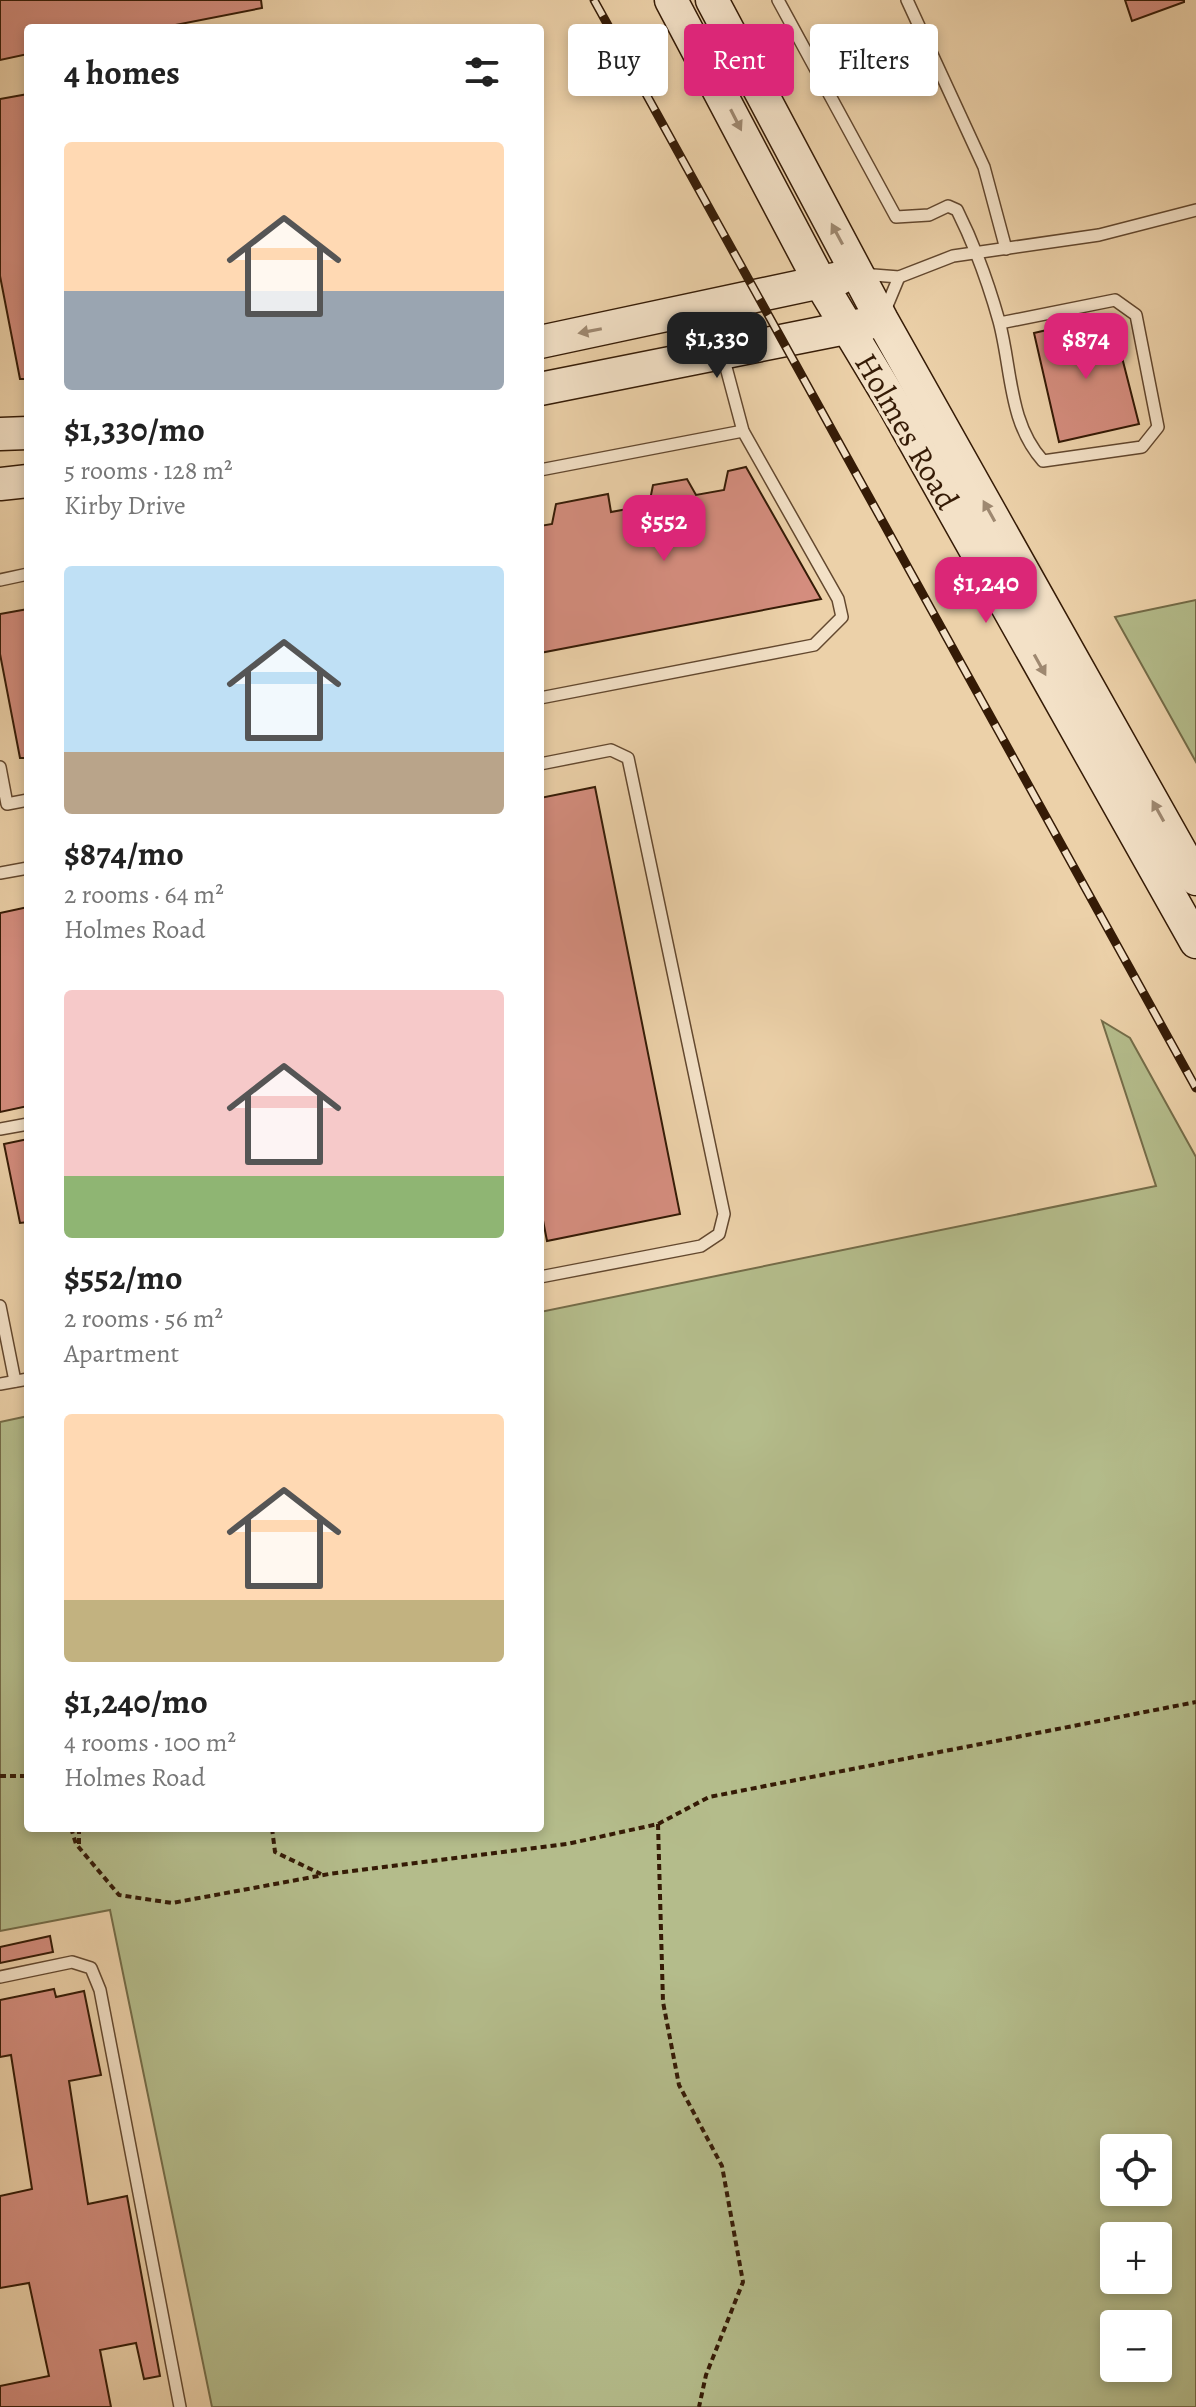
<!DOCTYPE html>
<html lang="en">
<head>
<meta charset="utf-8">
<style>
	body { margin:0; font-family:Alegreya,serif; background:#f2f2f2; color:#222; height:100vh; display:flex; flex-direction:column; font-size:30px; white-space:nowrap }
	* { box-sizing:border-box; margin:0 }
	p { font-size:26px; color:#767676 }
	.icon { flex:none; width:44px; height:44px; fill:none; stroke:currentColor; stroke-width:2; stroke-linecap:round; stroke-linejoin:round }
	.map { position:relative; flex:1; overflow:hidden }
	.panel { position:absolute; left:24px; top:24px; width:520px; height:1808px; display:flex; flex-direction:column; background:#fff; border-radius:8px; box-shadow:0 4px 12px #0003 }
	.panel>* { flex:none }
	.guide { position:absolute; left:568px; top:24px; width:508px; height:72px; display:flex; gap:16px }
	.buttons { position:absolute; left:1100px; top:2134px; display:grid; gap:16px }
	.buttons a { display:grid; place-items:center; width:72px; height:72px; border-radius:8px; background:#fff; box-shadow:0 4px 12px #0003; font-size:40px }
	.price { position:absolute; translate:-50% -68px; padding:0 18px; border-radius:16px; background:#db2777; color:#fff; font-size:26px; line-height:52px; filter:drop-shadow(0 2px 4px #0008) }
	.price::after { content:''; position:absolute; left:50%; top:48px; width:24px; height:18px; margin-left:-12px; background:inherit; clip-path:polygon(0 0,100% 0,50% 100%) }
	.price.selected { background:#222; color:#fff }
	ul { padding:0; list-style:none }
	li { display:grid; align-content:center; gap:16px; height:424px; padding:0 40px }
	li span { display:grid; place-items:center; height:248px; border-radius:8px; color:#555 }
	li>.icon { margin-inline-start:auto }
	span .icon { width:144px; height:144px; fill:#fffc; stroke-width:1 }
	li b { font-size:34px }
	h2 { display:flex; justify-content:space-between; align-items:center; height:96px; padding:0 40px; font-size:34px }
	.tag { padding:0 28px; border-radius:8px; background:#fff; box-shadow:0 4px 12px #0003; font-size:28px; line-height:72px }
	.tag.selected { background:#db2777; color:#fff }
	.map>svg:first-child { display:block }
</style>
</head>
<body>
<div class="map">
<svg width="1196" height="2407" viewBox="0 0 1196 2407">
	<rect width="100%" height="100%" fill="#ecd1a9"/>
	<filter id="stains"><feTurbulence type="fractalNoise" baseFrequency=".0025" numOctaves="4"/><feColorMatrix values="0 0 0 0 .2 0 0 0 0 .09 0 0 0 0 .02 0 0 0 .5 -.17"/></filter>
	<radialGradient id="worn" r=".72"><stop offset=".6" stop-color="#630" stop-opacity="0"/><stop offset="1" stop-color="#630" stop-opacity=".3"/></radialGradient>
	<g fill="#b4bc8b" stroke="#746c48" stroke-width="2" fill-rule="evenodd">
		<polygon points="1196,600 1196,762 1115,617"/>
		<path d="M 1102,1021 L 1130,1038 L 1196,1157 L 1196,2407 L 212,2407 L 110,1910 L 0,1931 L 0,1422 L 28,1416 L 28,1828 L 540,1828 L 540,1312 L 1156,1186 ZM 1114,2148 L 1158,2148 L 1158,2192 L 1114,2192 ZM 1114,2236 L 1158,2236 L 1158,2280 L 1114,2280 ZM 1114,2324 L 1158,2324 L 1158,2368 L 1114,2368 Z"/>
	</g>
	<g fill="#d48d7e" stroke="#351b06" stroke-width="2">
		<polygon points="0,0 261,0 262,8 160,28 28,28 28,54 0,60"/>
		<polygon points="1125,0 1184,0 1184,2 1132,21"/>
		<polygon points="28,94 28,379 20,379 0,276 0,99"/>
		<polygon points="1113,322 1139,424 1059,442 1034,333 1064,326 1066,333"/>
		<polygon points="746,467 821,599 540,653 540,526 552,524 556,504 608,494 611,512 649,505 653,485 687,479 696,495 724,490 728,471"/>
		<polygon points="28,609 28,758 20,758 0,654 0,614"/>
		<polygon points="595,787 680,1214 547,1241 540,1205 540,798"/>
		<polygon points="28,907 28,1106 0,1112 0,913"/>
		<polygon points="28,1139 28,1222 20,1223 4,1144"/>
		<polygon points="50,1936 53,1952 0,1963 0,1947"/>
		<polygon points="54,1989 56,1997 84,1991 101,2075 69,2081 88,2204 127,2196 160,2376 144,2379 136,2343 100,2350 111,2407 0,2407 0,2386 49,2376 29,2283 0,2288 0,2196 32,2189 11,2055 0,2057 0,2000"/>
	</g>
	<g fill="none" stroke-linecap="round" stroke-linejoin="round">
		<defs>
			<g id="service">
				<path d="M 778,0 L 896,217 L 929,215 L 948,206 L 957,210 C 975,246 988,282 999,321 C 1012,369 1008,422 1043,461 L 1142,447 L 1158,427 L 1136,315 L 1115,300 L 1000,323"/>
				<polyline points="907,0 984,167 1006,249"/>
				<polyline points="861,274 899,277 953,256 1099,235 1196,210"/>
				<polyline points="884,313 899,277"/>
				<polyline points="540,470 743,431"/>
				<polyline points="0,580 28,574"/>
				<polyline points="540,698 814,645 842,617 838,599 743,431 723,356"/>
				<polyline points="540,764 611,750 628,758 724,1214 719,1234 701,1246 540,1277"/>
				<polyline points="0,767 7,804 28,800"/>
				<polyline points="0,873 28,868"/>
				<polyline points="0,1129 28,1124"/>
				<polyline points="0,1306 15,1381"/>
				<polyline points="0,1384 28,1379"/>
				<polyline points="0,1977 72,1962 91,1968 100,1990 180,2407"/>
			</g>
			<g id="secondary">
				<polyline points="671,0 820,282 894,405 1196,942"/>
				<polyline points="712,0 882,320 1196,879"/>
				<polyline points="540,342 840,278"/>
				<polyline points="540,389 866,324"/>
				<polyline points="0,434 28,433"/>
				<polyline points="0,484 28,481"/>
			</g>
		</defs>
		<use href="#service" stroke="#63482f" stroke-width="14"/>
		<use href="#secondary" stroke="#351b06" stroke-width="35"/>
		<g stroke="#351b06" stroke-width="4" stroke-dasharray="6 4" stroke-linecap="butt">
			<polyline points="0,1776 28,1776"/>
			<polyline points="658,1824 663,2002 679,2085 722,2166 743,2282 706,2375 699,2407"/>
			<polyline points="71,1828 76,1844 119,1895 172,1903 329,1874 567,1844 658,1824 709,1797 1196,1702"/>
			<polyline points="79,1828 79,1846"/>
			<polyline points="272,1828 275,1852 321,1874"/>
		</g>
		<use href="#service" stroke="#f3e1c7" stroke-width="11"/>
		<use href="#secondary" stroke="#f3e1c7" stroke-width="32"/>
		<defs>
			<polyline id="rail" points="594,0 1196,1088"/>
		</defs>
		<use href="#rail" stroke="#351b06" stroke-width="9"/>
		<use href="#rail" stroke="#f3e1c7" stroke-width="6" stroke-dasharray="18" stroke-linecap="butt"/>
	</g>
	<defs><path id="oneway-solid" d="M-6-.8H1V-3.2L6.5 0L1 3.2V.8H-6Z" transform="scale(2)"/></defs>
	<g fill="#9e8870">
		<use href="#oneway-solid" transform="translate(736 120) rotate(63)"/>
		<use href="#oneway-solid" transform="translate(837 234) rotate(-118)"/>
		<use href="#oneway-solid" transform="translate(590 331) rotate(169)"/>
		<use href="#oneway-solid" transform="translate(989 511) rotate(-119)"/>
		<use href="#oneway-solid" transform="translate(1040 665) rotate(61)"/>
		<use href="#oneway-solid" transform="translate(1158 811) rotate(-119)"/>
	</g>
	<g text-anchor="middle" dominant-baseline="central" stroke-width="7" stroke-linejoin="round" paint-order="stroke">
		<g font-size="32" fill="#351b06" stroke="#f3e1c7">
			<text transform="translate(907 431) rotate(60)">Holmes Road</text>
		</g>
	</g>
	<rect width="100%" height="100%" filter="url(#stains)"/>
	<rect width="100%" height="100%" fill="url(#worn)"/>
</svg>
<div class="buttons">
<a><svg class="icon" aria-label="locate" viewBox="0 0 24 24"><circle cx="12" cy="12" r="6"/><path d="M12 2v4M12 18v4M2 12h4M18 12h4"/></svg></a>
<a>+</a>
<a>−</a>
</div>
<b class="price selected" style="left:717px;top:380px">$1,330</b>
<b class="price" style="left:1086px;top:381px">$874</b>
<b class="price" style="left:664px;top:563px">$552</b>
<b class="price" style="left:986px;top:625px">$1,240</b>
<div class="guide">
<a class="tag">Buy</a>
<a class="tag selected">Rent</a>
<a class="tag">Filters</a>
</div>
<section class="panel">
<h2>4 homes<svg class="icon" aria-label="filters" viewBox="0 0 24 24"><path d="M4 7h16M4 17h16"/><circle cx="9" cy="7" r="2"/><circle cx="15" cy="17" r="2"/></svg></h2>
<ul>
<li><span style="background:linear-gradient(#ffd9b3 60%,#9aa5b1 0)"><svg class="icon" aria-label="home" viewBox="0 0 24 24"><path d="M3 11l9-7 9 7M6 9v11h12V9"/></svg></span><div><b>$1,330/mo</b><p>5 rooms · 128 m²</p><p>Kirby Drive</p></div></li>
<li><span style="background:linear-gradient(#bfe0f5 75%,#b9a48a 0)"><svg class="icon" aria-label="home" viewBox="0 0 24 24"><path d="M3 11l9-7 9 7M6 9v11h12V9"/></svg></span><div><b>$874/mo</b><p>2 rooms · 64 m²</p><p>Holmes Road</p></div></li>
<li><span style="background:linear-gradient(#f6c9c9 75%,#8fb573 0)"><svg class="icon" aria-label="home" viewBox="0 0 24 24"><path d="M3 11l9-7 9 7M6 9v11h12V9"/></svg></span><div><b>$552/mo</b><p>2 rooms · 56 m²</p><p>Apartment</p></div></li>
<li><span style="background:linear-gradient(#ffd9b3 75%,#c2b280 0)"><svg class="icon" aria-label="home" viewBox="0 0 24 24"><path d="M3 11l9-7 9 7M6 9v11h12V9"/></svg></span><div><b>$1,240/mo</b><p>4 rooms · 100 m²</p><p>Holmes Road</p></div></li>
</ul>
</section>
</div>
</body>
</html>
